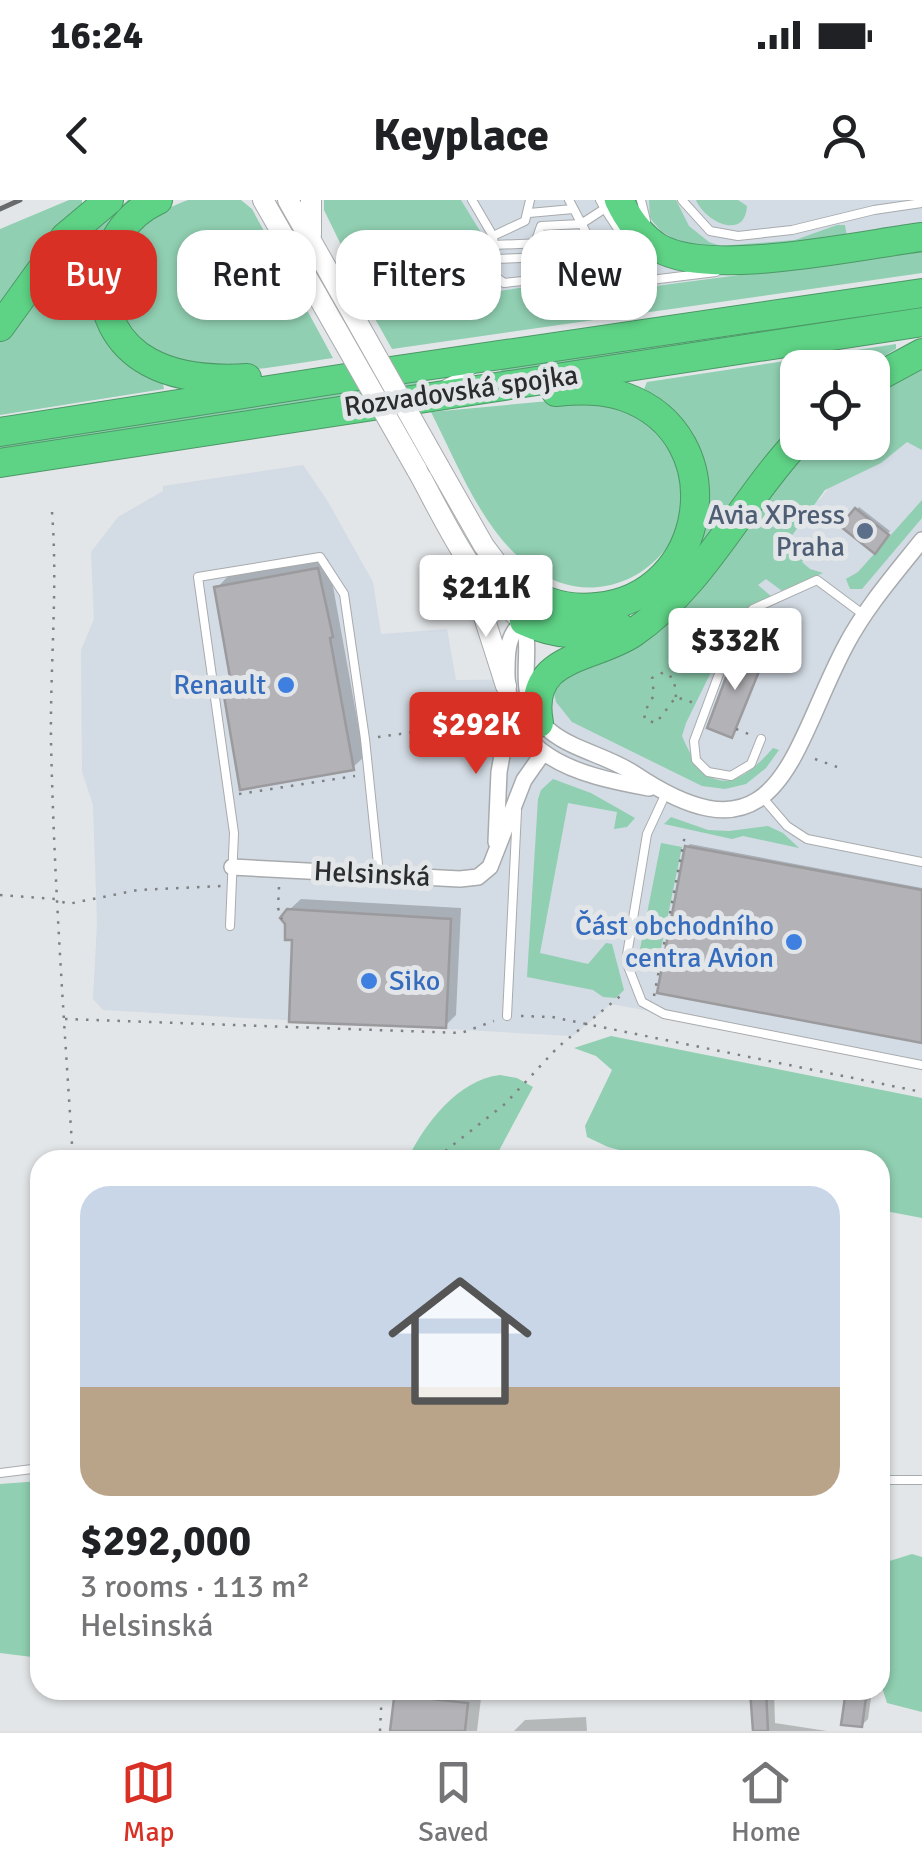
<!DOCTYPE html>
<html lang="en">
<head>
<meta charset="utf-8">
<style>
	body { margin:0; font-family:Signika,sans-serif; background:#f2f2f2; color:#202124; height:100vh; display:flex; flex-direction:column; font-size:38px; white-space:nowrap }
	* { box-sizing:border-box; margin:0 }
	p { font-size:32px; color:#757577 }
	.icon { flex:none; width:55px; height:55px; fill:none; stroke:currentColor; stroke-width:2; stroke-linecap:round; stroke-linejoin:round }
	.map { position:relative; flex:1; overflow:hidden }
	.details { position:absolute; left:30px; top:950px; width:860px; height:550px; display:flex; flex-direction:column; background:#fff; border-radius:30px; box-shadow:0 2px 8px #0004 }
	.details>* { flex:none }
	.banner { position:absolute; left:30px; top:30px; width:862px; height:90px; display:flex; gap:20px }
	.fabs { position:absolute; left:780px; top:150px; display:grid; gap:20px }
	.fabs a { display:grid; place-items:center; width:110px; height:110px; border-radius:20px; background:#fff; box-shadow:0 2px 8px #0004; font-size:50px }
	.price { position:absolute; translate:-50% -85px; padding:0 22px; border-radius:10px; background:#fff; color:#222; font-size:32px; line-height:65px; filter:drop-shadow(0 2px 5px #0008) }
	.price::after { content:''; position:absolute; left:50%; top:60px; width:30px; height:22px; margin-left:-15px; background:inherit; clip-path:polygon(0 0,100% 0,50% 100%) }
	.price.active { background:#d93025; color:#fff }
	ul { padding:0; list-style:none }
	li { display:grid; align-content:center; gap:20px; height:530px; padding:0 50px }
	li span { display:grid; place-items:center; height:310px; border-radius:30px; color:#555 }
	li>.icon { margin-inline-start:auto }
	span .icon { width:180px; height:180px; fill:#fffc; stroke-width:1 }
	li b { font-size:42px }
	.pill { padding:0 35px; border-radius:30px; background:#fff; box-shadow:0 2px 8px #0004; font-size:35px; line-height:90px }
	.pill.active { background:#d93025; color:#fff }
	.status { display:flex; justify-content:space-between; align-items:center; height:70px; padding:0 50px; background:#fff; direction:ltr }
	.status svg { height:28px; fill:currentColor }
	header { display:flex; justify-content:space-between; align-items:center; height:130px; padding:0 50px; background:#fff; font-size:45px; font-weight:800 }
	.dock { display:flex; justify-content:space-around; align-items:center; height:140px; border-top:2px solid #e0e0e0; background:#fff; font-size:28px; color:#757577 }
	.dock a { display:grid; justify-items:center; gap:5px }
	.dock .active { color:#d93025 }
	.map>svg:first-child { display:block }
</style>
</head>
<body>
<div class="status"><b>16:24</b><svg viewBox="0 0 49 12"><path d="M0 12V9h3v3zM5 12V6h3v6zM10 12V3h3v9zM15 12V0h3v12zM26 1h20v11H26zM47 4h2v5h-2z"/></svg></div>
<header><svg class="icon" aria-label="back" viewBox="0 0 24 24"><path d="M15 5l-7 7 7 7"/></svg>Keyplace<svg class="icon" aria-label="person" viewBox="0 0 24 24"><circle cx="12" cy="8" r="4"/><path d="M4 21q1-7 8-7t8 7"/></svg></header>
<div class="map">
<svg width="922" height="1531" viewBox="0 0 922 1531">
	<rect width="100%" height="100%" fill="#e3e6e8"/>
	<g fill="#d3dbe4">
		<polygon points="461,0 922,0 922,49 587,95 582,77 500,91 491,87 479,64 485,39"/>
		<polygon points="922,197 922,862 611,804 573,836 103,810 93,799 97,723 93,605 82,572 81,450 94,419 91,352 118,317 163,291 163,286 303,265 327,300 373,382 381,434 447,429 456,480 565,479 659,435 821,298 840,272"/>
	</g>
	<g fill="#90cfb1">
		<polygon points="69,0 82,0 82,5 42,44 0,107 0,29"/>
		<polygon points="128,0 136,0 100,42 142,172 163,184 164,189 0,215 0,142 58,59"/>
		<path d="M 188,0 L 241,0 L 252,9 L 333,158 C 289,164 225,179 181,165 C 131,149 99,91 126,43 C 138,22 166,8 188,0 Z"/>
		<polygon points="324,0 461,0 485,39 479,64 491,87 500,91 583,77 587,95 922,51 922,73 392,149 352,78 344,51 324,10"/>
		<polygon points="649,0 676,0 689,26 709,42 721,46 795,40 837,25 845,25 847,37 731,56 677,41 660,30 650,18"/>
		<path d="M 696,0 L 738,0 L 747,6 C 745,41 705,22 696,0 Z"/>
		<polygon points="922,103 922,111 501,172 501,164"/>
		<path d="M 896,144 L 896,149 L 866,167 L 798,168 L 797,225 L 687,366 C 725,294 712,235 644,189 L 647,182 Z"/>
		<path d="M 922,160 L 922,250 L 907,242 L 881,263 L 825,290 L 788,341 L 815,337 L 802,362 L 810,369 L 823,373 L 782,391 L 766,379 L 758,385 L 772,397 L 744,412 L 737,410 L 737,419 L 686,523 L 682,536 C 706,593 733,594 773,548 L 779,550 L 766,568 L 746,584 L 725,589 L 702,586 L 572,522 L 556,502 L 554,493 L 560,476 L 598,462 L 810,243 L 872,242 L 873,187 Z"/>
		<polygon points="427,176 427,184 0,251 0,243"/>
		<path d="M 549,201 C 570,203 596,201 617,207 C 632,211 645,220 655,230 C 741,310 625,440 528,365 C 482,330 457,263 431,212 Z"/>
		<polygon points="922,300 922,318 862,389 850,389 846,379 858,372"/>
		<polygon points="553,579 591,593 635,618 627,627 614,629 617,612 568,603 540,753 588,764 606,743 612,744 624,790 616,798 603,797 593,790 527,777 538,599 541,590"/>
		<polygon points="671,617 708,630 729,631 768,626 783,633 799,648 743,636 732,639 664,624"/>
		<polygon points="661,643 682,647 658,763 642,761 639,754"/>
		<polygon points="611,836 922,898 922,1018 880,1010 880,960 657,960 608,947 587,937 585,926 612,870 596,856 574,848"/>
		<path d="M 500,875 L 517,878 L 533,887 L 494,960 L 407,960 C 425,923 458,880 500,875 Z"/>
		<polygon points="40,1281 40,1458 0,1453 0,1284"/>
		<polygon points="912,1354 922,1357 922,1512 887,1503 880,1481 880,1364"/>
	</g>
	<g fill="#0003">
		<polygon points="446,33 457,50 436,66 425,49"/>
		<polygon points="859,307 890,331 874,350 844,326"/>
		<polygon points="328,359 364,557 352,568 227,497 235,489 217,388 228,376"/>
		<polygon points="741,447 765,456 732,535 739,450"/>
		<polygon points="690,644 922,688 922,841 687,647"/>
		<polygon points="301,699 461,708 456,815 445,826 295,738 288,723 289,710"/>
		<polygon points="397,1490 482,1490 477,1531 393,1531"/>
		<polygon points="752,1490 774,1490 775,1523 827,1531 755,1531"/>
		<polygon points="848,1490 872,1490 868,1519 861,1526"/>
		<polygon points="586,1517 587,1531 514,1531 525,1520"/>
	</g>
	<g fill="#b3b2b6" stroke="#9b9a9d" stroke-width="2.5">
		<polygon points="855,308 889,335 875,354 840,326"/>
		<polygon points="318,368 333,437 330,438 354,570 240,590 224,496 233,494 214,387"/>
		<polygon points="737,448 764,459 732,538 707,528"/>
		<polygon points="685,646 922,690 922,843 657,793"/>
		<polygon points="287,709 451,719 446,828 289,822 292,740 285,740 285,724 280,718"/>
		<polygon points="395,1490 423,1490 422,1498 468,1503 465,1531 390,1531"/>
		<polygon points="750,1490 766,1490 768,1531 753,1531"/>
		<polygon points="846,1490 867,1490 862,1527 841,1525"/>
	</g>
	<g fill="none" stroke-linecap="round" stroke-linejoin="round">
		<defs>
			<g id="lane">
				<polyline points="472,0 493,36 496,77 504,83 560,77 563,72 607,72 626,83 716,72"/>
				<polyline points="569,0 607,72"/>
				<path d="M 600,0 C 615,30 642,49 626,83"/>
				<polyline points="641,0 646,21"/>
				<polyline points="682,0 710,31 738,36 792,30 874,10 922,3"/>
				<polyline points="529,13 573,9"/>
				<polyline points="493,36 525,21 530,0"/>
				<polyline points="493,45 590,41"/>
				<polyline points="536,57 535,43 541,26 581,24 604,9"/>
				<polyline points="494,59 598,55"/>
				<polyline points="445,184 472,170"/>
				<polyline points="761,539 751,564 731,576 708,572 696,560 694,541 738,423 753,409 817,380 864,415"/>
				<polyline points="666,593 647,634 626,761 642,802 664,814 922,865"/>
				<polyline points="763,598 787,626 807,639 922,662"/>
				<polyline points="230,726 234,633 198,377 320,357 344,394 365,539 379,674"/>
				<polyline points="507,816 517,611"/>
				<polyline points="0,1273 40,1268"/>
				<polyline points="880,1280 922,1280"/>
			</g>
			<g id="street">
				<path d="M 524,421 C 530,444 524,466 527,489 C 535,547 595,547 635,574 C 781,672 791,548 846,445 C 866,407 895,374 922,340"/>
				<path d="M 524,421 C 508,433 507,450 507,469 C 504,557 577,575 649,588"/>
				<polyline points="496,642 499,572 510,511"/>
				<polyline points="232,667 460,679 478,677 490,667 524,580 543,553"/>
			</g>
			<g id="secondary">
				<polyline points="263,0 324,107"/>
				<polyline points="288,0 339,90"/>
				<polyline points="311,0 311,35"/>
				<polyline points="439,267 484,346 512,383"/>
				<path d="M 417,270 C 446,322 473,387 524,421"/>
				<polyline points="470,373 506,486"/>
			</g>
			<g id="highway">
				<path d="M 158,0 C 92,30 82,125 149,162 C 178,178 215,180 247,178"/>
				<path d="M 619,0 C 628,19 641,37 659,48 C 711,78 859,45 922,37"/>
				<polyline points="0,127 65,37 109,0"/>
				<polyline points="872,180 922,153"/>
				<polyline points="0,232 384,172 922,93"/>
				<polyline points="0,263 922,122"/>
				<path d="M 506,375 C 533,399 561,411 597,407 C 709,397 734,236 625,197 C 602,189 580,190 556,192"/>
				<path d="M 524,421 C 557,436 586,437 620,427"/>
				<path d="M 539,523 C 526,454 593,460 633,433 C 704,384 740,303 798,241"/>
			</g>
		</defs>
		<use href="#lane" stroke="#a8abad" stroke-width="10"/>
		<use href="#street" stroke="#a8abad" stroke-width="18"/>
		<use href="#secondary" stroke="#a8abad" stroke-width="22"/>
		<use href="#highway" stroke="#4c9866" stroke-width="30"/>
		<g stroke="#7e8082" stroke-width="2.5" stroke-dasharray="2.5 8" stroke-linecap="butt">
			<path d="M 52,312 C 58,388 50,465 51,541 C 54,681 64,820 73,960"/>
			<polyline points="676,497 674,479 664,472 652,478 654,495 644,513 645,520 656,523 676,497 694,503"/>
			<polyline points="736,529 751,535"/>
			<polyline points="378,537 489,522"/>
			<polyline points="815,559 837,567"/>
			<polyline points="239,594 355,576"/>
			<polyline points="279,687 278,708 282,719"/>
			<polyline points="0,695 55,699 68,704 138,690 221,686"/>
			<polyline points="642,763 658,765"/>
			<polyline points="654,796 685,635"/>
			<polyline points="521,816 552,817 922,892"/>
			<polyline points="65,819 461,833 494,821"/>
			<polyline points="440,960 444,952 505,904 558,847 624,793"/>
			<polyline points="432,1491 432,1490"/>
			<polyline points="380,1531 382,1490"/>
		</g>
		<use href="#lane" stroke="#fff" stroke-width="8"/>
		<use href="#street" stroke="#fff" stroke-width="15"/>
		<use href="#secondary" stroke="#fff" stroke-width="20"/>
		<use href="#highway" stroke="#5ed285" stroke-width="28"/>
		<polyline stroke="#686a6b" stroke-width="5" points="0,9 20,0"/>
		<defs>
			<g id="secondary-bridge">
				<polyline points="339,90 439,267"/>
				<polyline points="324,107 417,270"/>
			</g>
		</defs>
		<use href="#secondary-bridge" stroke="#a8abad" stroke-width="22" stroke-linecap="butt"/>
		<use href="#secondary-bridge" stroke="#fff" stroke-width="20"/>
	</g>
	<circle fill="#5c6f8a" stroke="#e3e6e8" stroke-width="4" cx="865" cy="331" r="10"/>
	<g fill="#3f7fe0" stroke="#e3e6e8" stroke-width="4">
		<circle cx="286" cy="485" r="10"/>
		<circle cx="794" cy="742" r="10"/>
		<circle cx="369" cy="781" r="10"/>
	</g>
	<g text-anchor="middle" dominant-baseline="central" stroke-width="10" stroke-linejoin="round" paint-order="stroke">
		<g font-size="28" fill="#2b2c2d" stroke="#e3e6e8">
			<text transform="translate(461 191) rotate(-8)">Rozvadovská spojka</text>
			<text transform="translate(372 674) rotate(3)">Helsinská</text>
		</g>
		<g font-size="28" fill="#4e5e75" stroke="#e3e6e8" text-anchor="end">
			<text x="845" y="315">Avia XPress<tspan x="845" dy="32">Praha</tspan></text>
		</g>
		<g font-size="28" fill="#366cbe" stroke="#e3e6e8" text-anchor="end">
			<text x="266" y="485">Renault</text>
			<text x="774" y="726">Část obchodního<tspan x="774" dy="32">centra Avion</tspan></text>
			<text x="389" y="781" text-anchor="start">Siko</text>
		</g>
	</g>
</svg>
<div class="fabs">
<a><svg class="icon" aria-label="locate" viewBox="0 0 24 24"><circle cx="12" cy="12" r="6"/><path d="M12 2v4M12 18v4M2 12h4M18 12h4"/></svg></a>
</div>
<b class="price" style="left:486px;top:440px">$211K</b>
<b class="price" style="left:735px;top:493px">$332K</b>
<b class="price active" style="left:476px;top:577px">$292K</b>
<div class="banner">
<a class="pill active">Buy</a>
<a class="pill">Rent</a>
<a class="pill">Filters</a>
<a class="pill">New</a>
</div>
<section class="details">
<ul>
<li><span style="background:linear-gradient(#c9d6e8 65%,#b9a48a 0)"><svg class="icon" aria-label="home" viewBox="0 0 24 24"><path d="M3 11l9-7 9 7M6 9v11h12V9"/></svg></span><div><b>$292,000</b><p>3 rooms · 113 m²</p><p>Helsinská</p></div></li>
</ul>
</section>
</div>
<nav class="dock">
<a class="active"><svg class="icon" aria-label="map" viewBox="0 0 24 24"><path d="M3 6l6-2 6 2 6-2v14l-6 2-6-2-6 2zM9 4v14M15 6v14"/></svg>Map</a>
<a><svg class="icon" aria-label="saved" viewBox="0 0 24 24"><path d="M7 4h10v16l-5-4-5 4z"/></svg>Saved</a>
<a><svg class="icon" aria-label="home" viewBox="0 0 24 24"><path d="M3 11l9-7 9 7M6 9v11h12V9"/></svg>Home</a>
</nav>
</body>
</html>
